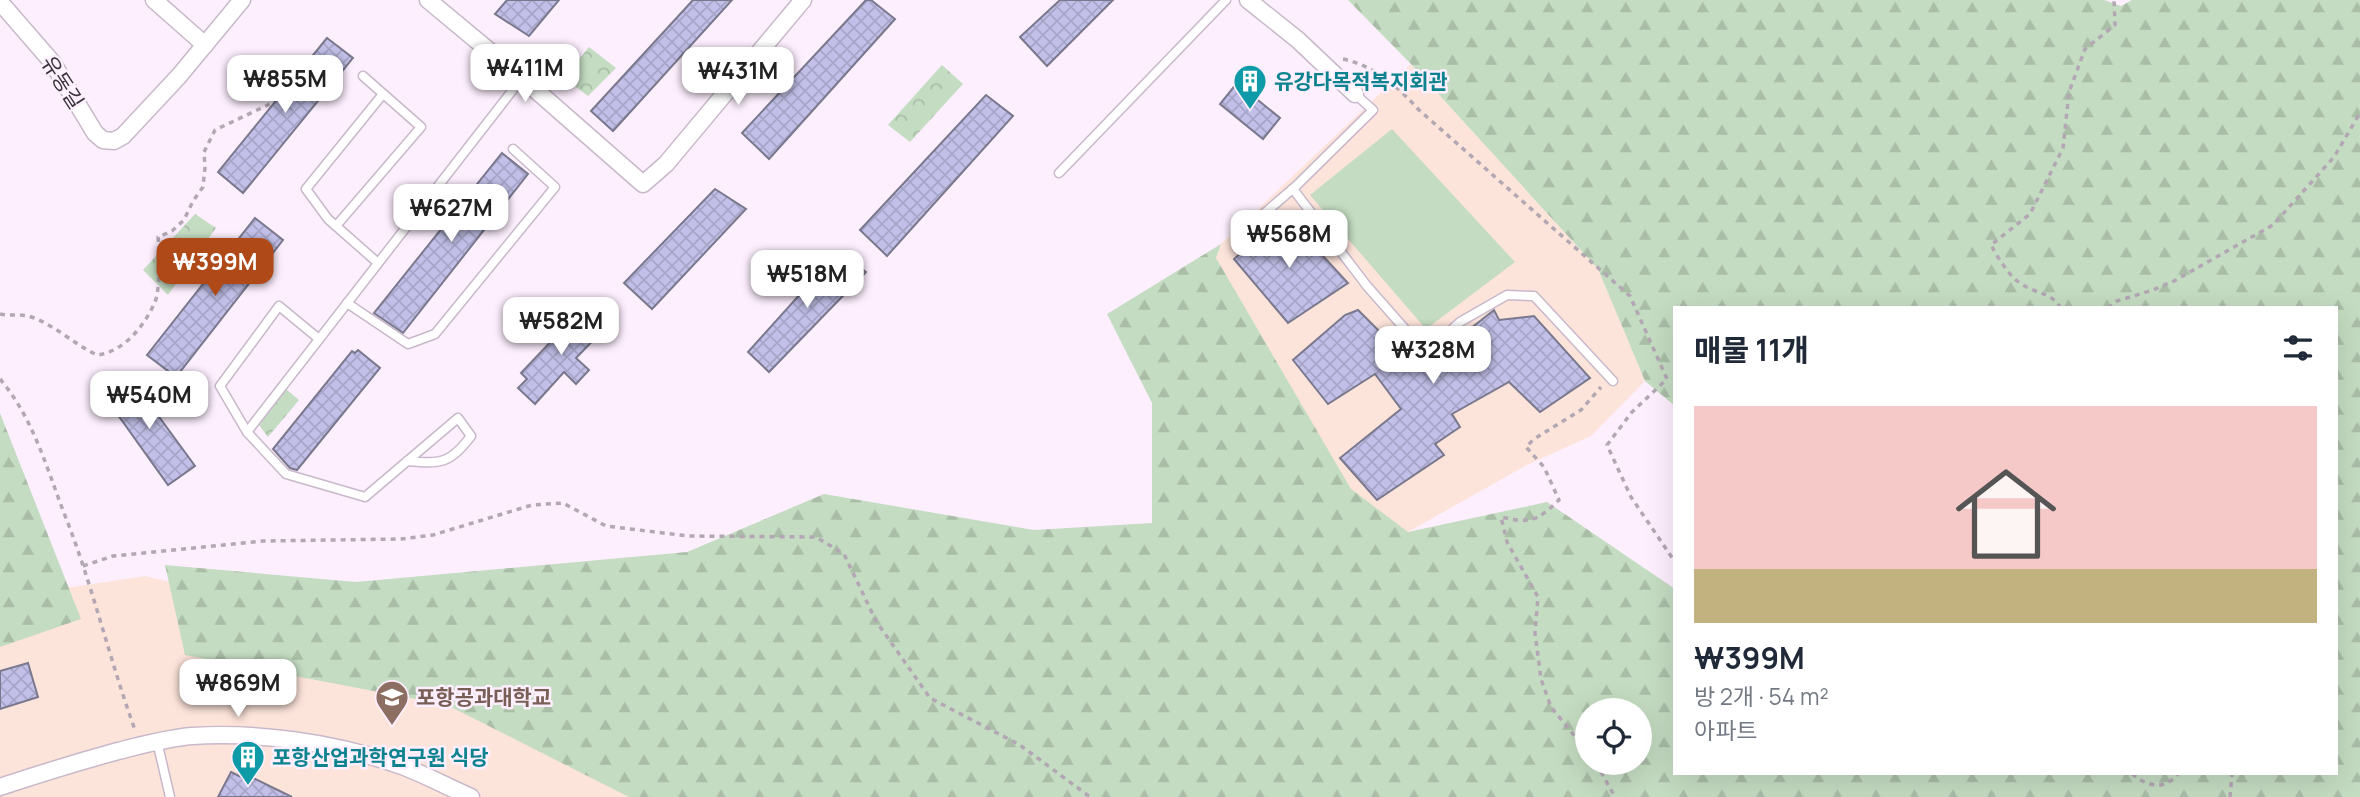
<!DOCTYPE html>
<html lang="ko">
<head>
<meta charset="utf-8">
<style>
	body { margin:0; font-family:Manrope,"Noto Sans KR",sans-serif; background:#f2f2f3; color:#1f2937; height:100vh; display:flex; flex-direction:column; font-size:26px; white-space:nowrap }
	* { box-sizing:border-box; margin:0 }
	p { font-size:23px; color:#747a83 }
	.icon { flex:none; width:38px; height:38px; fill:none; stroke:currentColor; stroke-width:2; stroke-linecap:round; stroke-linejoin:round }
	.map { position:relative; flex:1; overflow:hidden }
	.side { position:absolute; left:1673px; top:306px; width:665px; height:469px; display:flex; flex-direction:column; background:#fff; border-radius:0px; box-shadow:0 7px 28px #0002 }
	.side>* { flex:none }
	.tools { position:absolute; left:1575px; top:698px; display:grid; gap:14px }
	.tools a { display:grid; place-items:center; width:77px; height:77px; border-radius:50%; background:#fff; box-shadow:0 7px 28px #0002; font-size:35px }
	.price { position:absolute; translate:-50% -60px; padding:0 16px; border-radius:14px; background:#fff; color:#222; font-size:23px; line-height:46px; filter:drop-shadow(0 2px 4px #0008) }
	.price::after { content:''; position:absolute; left:50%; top:42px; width:21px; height:16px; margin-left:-10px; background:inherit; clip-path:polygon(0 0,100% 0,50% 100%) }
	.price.current { background:#af4a18; color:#fff }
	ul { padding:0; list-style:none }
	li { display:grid; align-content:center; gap:14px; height:371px; padding:0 21px }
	li span { display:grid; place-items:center; height:217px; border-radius:0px; color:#555 }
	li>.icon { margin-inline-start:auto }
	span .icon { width:126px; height:126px; fill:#fffc; stroke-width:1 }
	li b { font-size:30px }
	h2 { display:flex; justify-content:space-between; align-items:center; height:84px; padding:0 21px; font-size:30px }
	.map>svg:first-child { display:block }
</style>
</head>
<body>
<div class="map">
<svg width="2360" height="797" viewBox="0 0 2360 797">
	<defs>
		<pattern id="forest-firs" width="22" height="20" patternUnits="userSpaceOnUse" patternTransform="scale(1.75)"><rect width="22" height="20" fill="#c4dcc2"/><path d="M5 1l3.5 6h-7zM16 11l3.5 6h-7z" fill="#a9bda7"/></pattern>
		<pattern id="park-crowns" width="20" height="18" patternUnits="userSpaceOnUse" patternTransform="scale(1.75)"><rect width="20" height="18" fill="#c4dcc2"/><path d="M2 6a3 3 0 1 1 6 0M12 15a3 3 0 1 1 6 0" fill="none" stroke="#a9bda7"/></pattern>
		<pattern id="building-cross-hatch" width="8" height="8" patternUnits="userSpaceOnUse" patternTransform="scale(1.75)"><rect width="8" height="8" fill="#c2c0e8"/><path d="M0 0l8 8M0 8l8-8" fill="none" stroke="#a7a5c8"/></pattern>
	</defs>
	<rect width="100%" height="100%" fill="#fdeffe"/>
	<g fill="#fde4db">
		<polygon points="1411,64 1598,269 1645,381 1591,436 1525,466 1408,532 1351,490 1216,258 1221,244"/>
		<polygon points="145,576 480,656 1086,797 0,797 0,598"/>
	</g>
	<g fill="url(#forest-firs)" fill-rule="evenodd">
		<path d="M 1348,0 L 2104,0 L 2121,6 L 2132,0 L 2360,0 L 2360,797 L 629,797 L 447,705 L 185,655 L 165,565 L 356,582 L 687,552 L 824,494 L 1034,530 L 1152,523 L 1152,403 L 1107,314 L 1221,244 L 1216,258 L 1351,489 L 1408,532 L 1547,502 L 1675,589 L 1675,774 L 2336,774 L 2336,308 L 1675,308 L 1675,406 L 1645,381 L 1598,269 L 1411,64 ZM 1587,710 L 1640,710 L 1640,763 L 1587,763 Z"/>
		<polygon points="0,413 81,619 0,647"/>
	</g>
	<g fill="url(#park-crowns)">
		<polygon points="589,47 616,68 588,96 564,78"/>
		<polygon points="942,65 963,84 910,142 888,125"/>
		<polygon points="195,214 216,228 168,295 143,270"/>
		<polygon points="286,389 299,400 268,437 259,425"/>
	</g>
	<polygon fill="#c4dcc2" points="1392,129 1515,262 1426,329 1310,195"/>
	<g fill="url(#building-cross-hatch)" stroke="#7a788d" stroke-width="2">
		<polygon points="507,0 559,0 529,36 495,14"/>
		<polygon points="693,0 732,0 613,131 591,111"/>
		<polygon points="866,0 871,0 895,19 769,159 742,133"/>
		<polygon points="1060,0 1113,0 1047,66 1020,37"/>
		<polygon points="327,38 353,58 243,193 218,172"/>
		<polygon points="1237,83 1280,118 1263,139 1220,104"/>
		<polygon points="986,95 1013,116 887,256 860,230"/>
		<polygon points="502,153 528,174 403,333 374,313"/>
		<polygon points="715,189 746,209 652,309 624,283"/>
		<polygon points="1285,215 1348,283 1288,323 1234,259"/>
		<polygon points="255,218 283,240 176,377 147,355"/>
		<polygon points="839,251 866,272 769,372 748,352"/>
		<polygon points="1358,310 1418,370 1494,310 1499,320 1534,316 1590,378 1540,412 1509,382 1452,414 1460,427 1435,444 1444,455 1377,500 1340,458 1401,409 1375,374 1328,404 1293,360 1345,315"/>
		<polygon points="589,311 606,327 576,358 589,370 576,384 564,372 535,404 518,388 527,379 521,373 578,313 583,318"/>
		<polygon points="358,350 380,368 297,470 290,468 273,449 352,351 355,353"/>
		<polygon points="130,377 195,466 168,485 103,394"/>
		<polygon points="28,663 38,697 0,709 0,671"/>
		<polygon points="231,772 251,782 253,778 292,797 218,797"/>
	</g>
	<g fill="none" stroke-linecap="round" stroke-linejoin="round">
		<defs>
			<g id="service">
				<polyline points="1059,173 1226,0"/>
				<polyline points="1293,189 1367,286 1426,353 1460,322 1507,295 1534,296 1613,381"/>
				<polyline points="336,226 421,127 363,76"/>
				<polyline points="1255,230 1253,223 1296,186 1373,110 1355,94"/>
				<polyline points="378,263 328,219 306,189 383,94"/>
				<polyline points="347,303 408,344 435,334 555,187 513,149"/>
				<polyline points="247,432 220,386 279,306 319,339"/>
				<path d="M 407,461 C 441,464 450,464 471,436 L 458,418 L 365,497 L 286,474 L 247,432 L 522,78"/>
				<polyline points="157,741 170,797"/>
			</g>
			<g id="minor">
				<polyline points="154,0 205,45"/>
				<polyline points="428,0 522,78 643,184 666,164 803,0"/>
				<polyline points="1248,0 1298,40 1355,94"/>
				<polyline points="0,2 52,62 95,133 103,140 114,141 123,136 179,76 242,0"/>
				<path d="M 0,787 C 39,774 78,762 118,751 C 142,745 167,738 192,736 C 258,732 330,742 393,763 C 419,771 445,786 471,797"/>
			</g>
		</defs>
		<use href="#service" stroke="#c8b8ca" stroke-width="11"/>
		<use href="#minor" stroke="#c8b8ca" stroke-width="19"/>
		<g stroke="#b2a7b3" stroke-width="3.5" stroke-dasharray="5 5" stroke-linecap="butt">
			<path d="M 1343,59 C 1375,66 1398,87 1419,110 L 1630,296 L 1667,379 L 1632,412 L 1607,445 L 1631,497 L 1675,562"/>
			<path d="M 2061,308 C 2049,291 2039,295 2023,285 C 2010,278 1998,258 1991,245 L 2030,214 L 2063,148 L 2069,92 L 2085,49 L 2115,25 L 2114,0"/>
			<polyline points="2108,308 2117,301 2153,290 2174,281 2273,225 2334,157 2360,113"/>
			<path d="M 0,314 C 9,316 19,314 28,316 C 51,322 75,345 97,355 C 124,352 145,325 155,302 C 160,290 160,252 158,237 L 172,231 L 184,220 L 193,201 L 203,187 L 205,167 L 204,152 L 215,130 L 270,104"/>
			<path d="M 0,379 C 33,418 46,466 64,513 C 92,583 109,658 135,730"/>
			<polyline points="83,566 113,556 263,541 401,539 433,535 532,505 563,503 606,526 688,536 816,537 844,554 876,621 930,698 1020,745 1090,797"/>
			<path d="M 1587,751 L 1551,707 L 1541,679 L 1535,633 L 1538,597 L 1507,542 L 1501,517 C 1531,524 1537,521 1559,500 L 1544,467 L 1526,447 L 1534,439 L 1581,410 L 1601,387"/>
			<polyline points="1596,763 1615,797"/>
			<path d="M 2132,774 C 2147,786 2164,791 2178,774"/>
			<polyline points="2230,797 2232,774"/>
		</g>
		<use href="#service" stroke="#fff" stroke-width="8"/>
		<use href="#minor" stroke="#fff" stroke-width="16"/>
	</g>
	<defs>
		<symbol id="building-pin" viewBox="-11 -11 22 30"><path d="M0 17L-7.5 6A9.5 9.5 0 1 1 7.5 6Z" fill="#0f9aa8" stroke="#fdeffe"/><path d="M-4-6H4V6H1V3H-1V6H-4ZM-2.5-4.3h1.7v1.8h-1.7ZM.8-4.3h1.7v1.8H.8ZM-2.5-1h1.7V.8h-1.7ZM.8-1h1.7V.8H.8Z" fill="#fff"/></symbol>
		<symbol id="university-pin" viewBox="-11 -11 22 30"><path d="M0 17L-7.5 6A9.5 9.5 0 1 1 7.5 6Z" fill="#8d6e63" stroke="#fdeffe"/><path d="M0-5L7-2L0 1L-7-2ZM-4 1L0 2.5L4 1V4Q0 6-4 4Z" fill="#fff"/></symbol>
	</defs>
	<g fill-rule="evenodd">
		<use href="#building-pin" x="1231" y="62" width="38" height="52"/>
		<use href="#university-pin" x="373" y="678" width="38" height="52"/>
		<use href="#building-pin" x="229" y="738" width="38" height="52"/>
	</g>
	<g text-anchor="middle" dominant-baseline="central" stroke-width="5" stroke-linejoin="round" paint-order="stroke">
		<g font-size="21" font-weight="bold" fill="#0d838f" stroke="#fdeffe" text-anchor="start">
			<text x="1274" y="81">유강다목적복지회관</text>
			<text x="272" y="757">포항산업과학연구원 식당</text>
		</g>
		<g font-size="21" fill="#383239" stroke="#fdeffe">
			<text transform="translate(63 82) rotate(57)">유동길</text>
		</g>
		<g font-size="21" font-weight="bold" fill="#785e54" stroke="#fdeffe" text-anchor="start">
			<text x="416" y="697">포항공과대학교</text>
		</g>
	</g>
</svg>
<div class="tools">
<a><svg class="icon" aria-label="locate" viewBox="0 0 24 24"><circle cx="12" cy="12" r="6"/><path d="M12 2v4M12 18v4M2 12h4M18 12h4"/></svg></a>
</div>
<b class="price" style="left:525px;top:104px">₩411M</b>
<b class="price" style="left:738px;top:107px">₩431M</b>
<b class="price" style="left:285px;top:115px">₩855M</b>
<b class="price" style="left:451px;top:244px">₩627M</b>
<b class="price" style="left:1289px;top:270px">₩568M</b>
<b class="price current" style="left:215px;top:298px">₩399M</b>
<b class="price" style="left:807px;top:310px">₩518M</b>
<b class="price" style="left:561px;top:357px">₩582M</b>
<b class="price" style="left:1433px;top:386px">₩328M</b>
<b class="price" style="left:149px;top:431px">₩540M</b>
<b class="price" style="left:238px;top:719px">₩869M</b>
<section class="side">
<h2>매물 11개<svg class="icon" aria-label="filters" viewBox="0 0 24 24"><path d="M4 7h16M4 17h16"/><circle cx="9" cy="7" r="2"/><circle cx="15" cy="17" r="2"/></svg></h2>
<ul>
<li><span style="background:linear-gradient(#f6c9c9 75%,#c2b280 0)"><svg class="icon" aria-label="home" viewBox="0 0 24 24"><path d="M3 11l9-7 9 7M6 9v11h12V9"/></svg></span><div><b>₩399M</b><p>방 2개 · 54 m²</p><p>아파트</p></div></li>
</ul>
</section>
</div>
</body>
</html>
